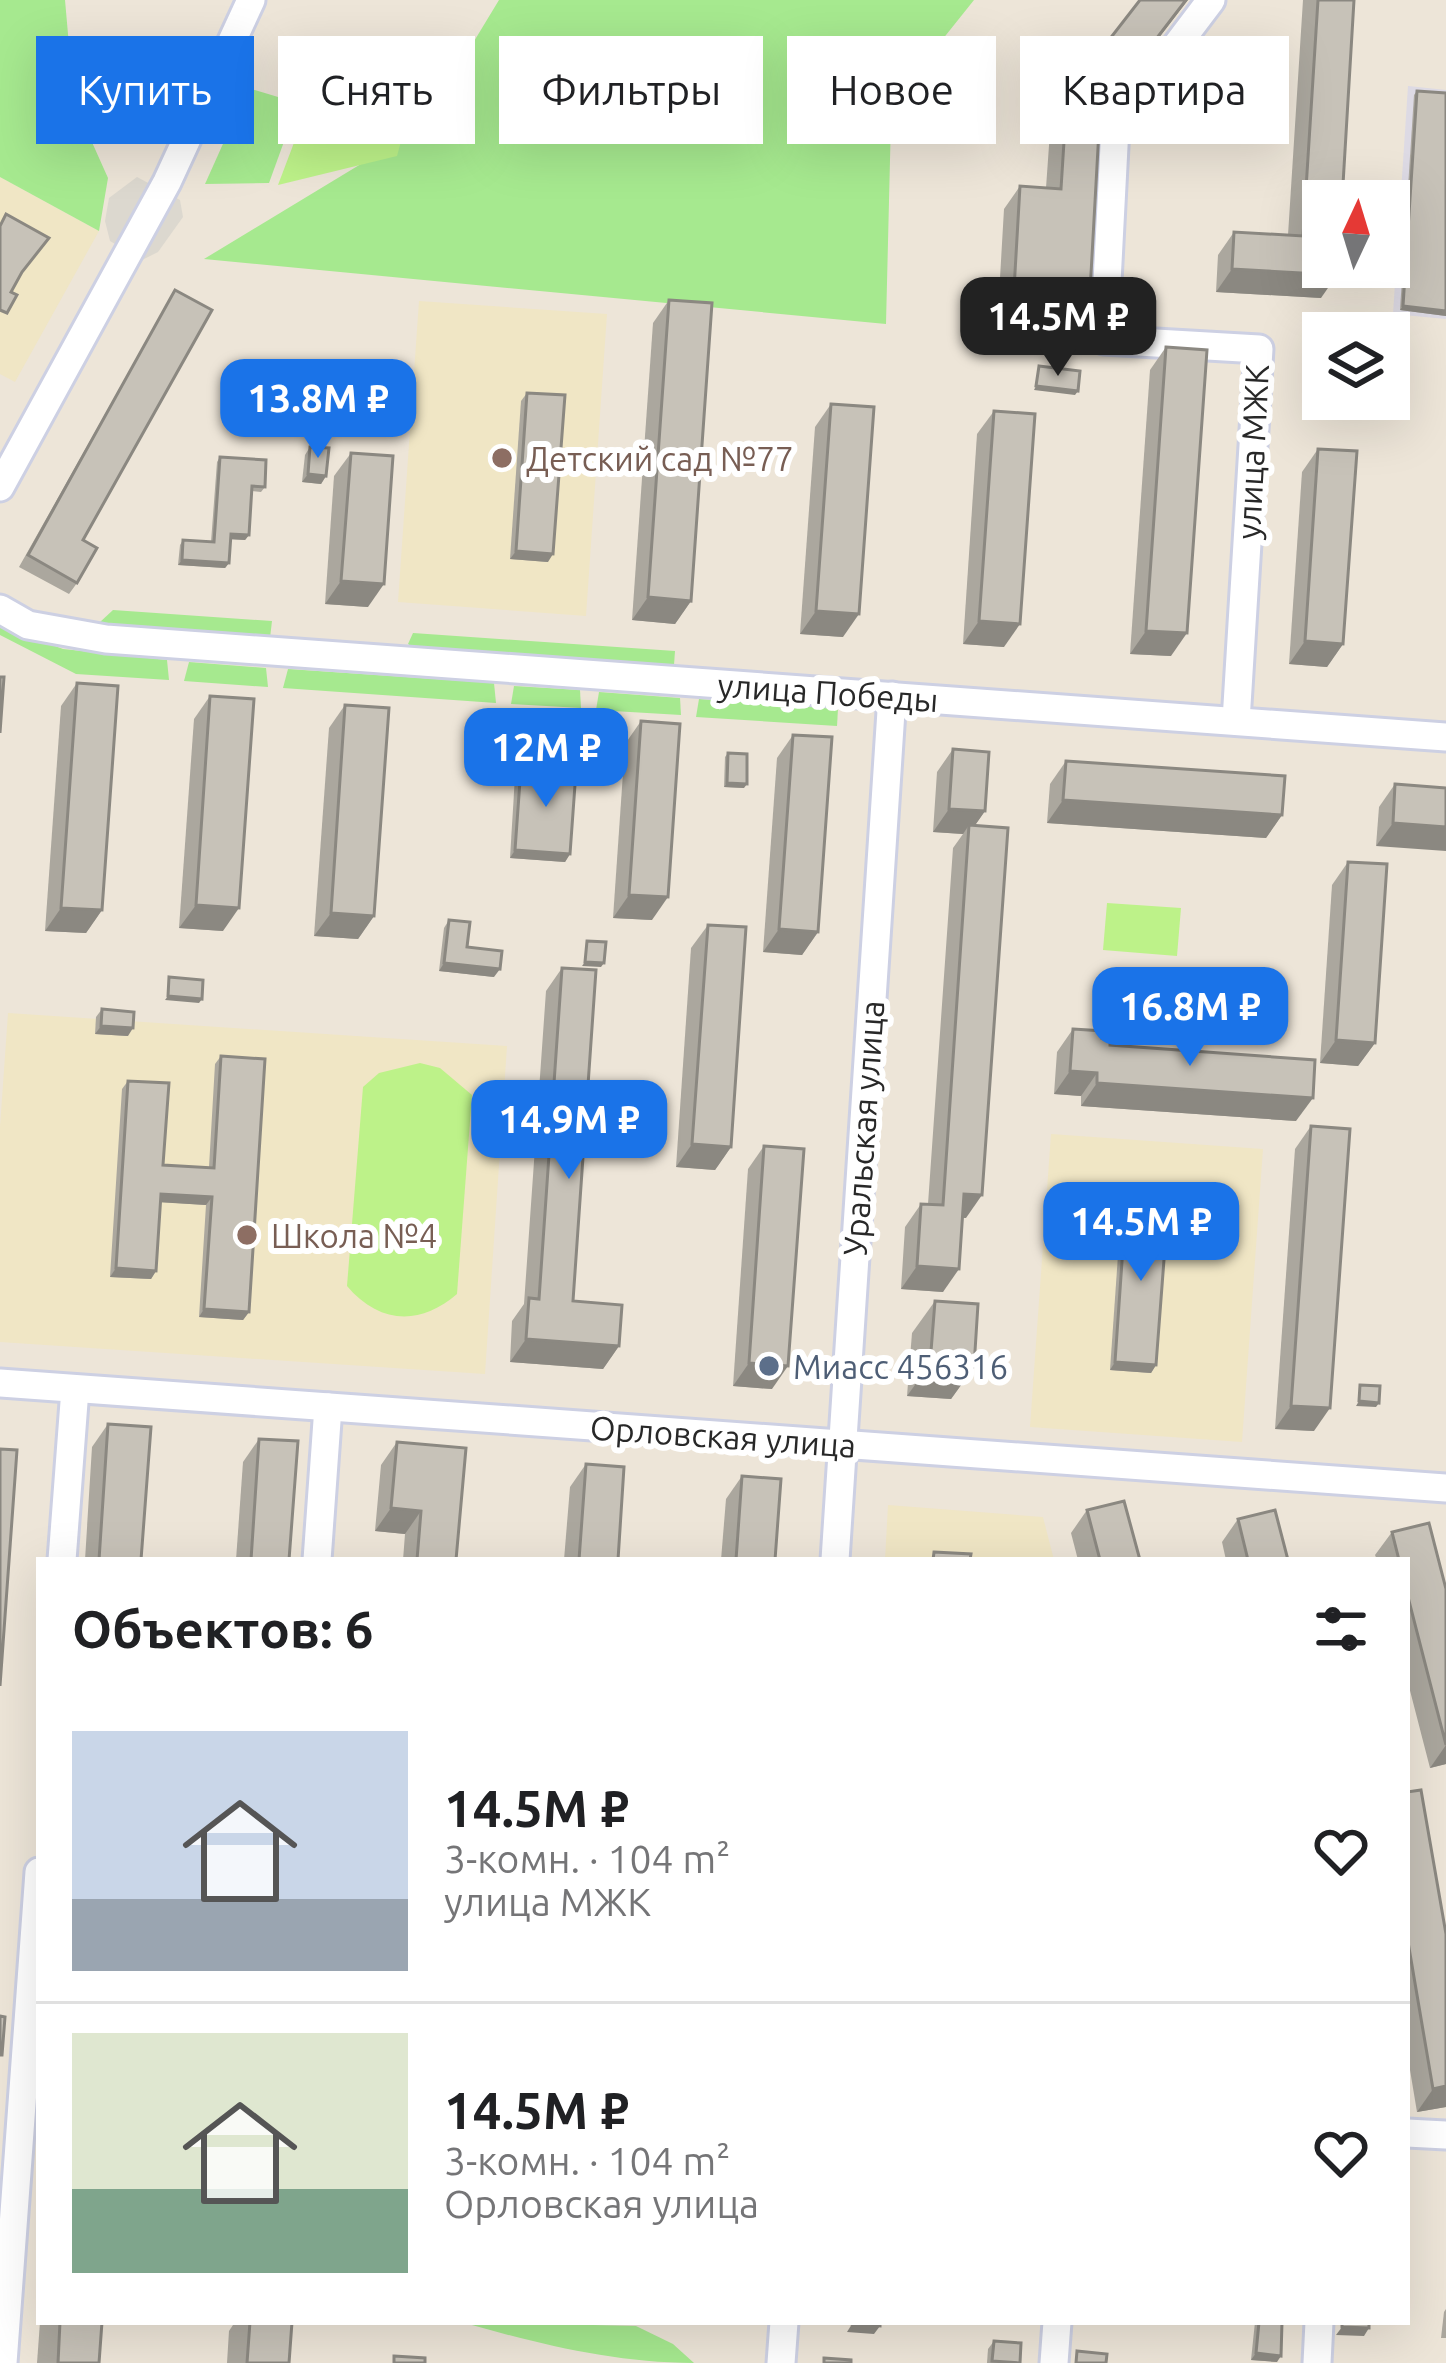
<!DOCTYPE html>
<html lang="ru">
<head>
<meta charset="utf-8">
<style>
	body { margin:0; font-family:Ubuntu,sans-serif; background:#f6f6f6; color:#202124; height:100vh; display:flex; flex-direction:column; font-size:45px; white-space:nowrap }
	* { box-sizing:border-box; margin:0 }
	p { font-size:39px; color:#757577 }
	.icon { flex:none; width:66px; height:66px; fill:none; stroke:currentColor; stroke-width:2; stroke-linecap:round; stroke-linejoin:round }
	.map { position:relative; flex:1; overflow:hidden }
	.drawer { position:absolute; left:36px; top:1557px; width:1374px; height:768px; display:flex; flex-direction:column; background:#fff; border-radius:0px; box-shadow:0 12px 48px #0002 }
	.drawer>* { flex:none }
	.hud { position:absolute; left:36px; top:36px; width:1374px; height:108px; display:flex; gap:24px }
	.needle { width:78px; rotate:4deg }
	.buttons { position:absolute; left:1302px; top:180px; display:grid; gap:24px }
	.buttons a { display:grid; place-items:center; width:108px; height:108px; border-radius:0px; background:#fff; box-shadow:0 12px 48px #0002; font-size:60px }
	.price { position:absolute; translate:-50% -102px; padding:0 27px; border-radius:24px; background:#1a73e8; color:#fff; font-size:39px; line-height:78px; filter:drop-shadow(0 3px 6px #0008) }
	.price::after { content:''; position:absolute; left:50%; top:72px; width:36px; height:27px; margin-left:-18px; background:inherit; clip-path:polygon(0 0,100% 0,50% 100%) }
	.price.selected { background:#222; color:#fff }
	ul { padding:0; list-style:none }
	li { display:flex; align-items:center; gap:36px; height:300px; padding:0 36px }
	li+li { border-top:3px solid #e0e0e0 }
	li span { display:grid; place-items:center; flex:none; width:336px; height:240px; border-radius:0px; color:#555 }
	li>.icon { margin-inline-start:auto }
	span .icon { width:144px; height:144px; fill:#fffc; stroke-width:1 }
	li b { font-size:51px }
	h2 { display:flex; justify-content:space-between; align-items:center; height:144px; padding:0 36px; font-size:51px }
	.tag { padding:0 42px; border-radius:0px; background:#fff; box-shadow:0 12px 48px #0002; font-size:42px; line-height:108px }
	.tag.selected { background:#1a73e8; color:#fff }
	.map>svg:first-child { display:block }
</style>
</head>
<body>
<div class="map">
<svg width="1446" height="2363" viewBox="0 0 1446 2363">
	<rect width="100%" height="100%" fill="#ede5d8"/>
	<polygon fill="#dddae4" points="1408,86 1446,90 1446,319 1393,314"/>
	<g fill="#f0e6c5">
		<polygon points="0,177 99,231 15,382 0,374"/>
		<polygon points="419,301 607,314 586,616 398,602"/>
		<polygon points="8,1013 507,1046 485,1374 0,1342 0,1127"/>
		<polygon points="1051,1134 1263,1149 1242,1442 1030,1427"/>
		<polygon points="888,1505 1043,1517 1054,1560 885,1560"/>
	</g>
	<g fill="#a6e98f">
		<polygon points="0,0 65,0 74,102 108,178 99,231 0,177"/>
		<polygon points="499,0 974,0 918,70 891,119 886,324 204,259 422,127"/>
		<polygon points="248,88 298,103 269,183 205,184"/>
		<polygon points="113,610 272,621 270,638 99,623"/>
		<polygon points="0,625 63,649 167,660 169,680 76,674 0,635"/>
		<polygon points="413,633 675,651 674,665 412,647 408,644"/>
		<polygon points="189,662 266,668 268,687 184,681"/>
		<polygon points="288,669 494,683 496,703 283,688"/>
		<polygon points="514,686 580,690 581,708 511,704"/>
		<polygon points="599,692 680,698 681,715 596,710"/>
		<polygon points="699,699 838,709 837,726 696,717"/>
		<path d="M 461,2322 L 636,2326 L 673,2344 L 694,2363 C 613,2363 539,2344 461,2322 Z"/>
	</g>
	<g fill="#bdf289">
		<polygon points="309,103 406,123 397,156 278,185"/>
		<polygon points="1107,903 1181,908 1177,956 1103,950"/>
		<path d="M 420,1063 L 440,1068 L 472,1095 L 457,1294 C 420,1326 379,1324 347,1286 L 363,1087 L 379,1073 Z"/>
	</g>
	<polygon fill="#dcd8cf" points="137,177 180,200 183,217 158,252 142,260 110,241 105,221 109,198"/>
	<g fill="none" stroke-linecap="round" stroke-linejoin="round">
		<defs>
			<g id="minor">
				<polyline points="1211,0 1115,127 1104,340 1259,349 1236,721"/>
				<polyline points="0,487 167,182 251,0"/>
				<polyline points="0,609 28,625 106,639 1446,737"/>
				<polyline points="0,1383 1446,1488"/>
				<polyline points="62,1560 75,1389"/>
				<polyline points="317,1560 328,1407"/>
				<polyline points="835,1560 892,696"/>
				<polyline points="1407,2133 1446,2135"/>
				<polyline points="3,2363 39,1872"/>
				<polyline points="781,2363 784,2322"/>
				<polyline points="1054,2363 1057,2322"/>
				<polyline points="1317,2363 1319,2322"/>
			</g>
		</defs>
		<use href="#minor" stroke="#cdd0e3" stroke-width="33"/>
		<use href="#minor" stroke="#fff" stroke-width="27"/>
	</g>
	<g fill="#aba79e">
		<polygon points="1303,0 1354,0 1321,298 1216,292 1218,255 1234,232 1288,235"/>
		<polygon points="1417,91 1446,93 1446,316 1400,310 1414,95"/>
		<polygon points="1067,94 1100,114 1074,315 1049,314 1042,323 1022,322 1016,332 997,330 1004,209 1020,186 1046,188 1051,117"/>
		<polygon points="175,290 83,540 77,583 69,594 19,567"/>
		<polygon points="669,300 691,601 675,624 632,620 653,323"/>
		<polygon points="1166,347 1171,656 1130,654 1150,370"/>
		<polygon points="527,393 548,562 510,559 521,401"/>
		<polygon points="831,404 843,637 800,634 815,427"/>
		<polygon points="994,411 1004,647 963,644 977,434"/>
		<polygon points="310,447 326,476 321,484 302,482 305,455"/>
		<polygon points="1318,449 1343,644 1327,667 1289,664 1302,472"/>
		<polygon points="351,453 368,607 325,604 334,476"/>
		<polygon points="220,457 265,487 261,492 252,491 249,535 245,540 230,539 229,563 225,568 178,565 180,545 183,540 211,542 217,462"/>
		<polygon points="77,683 102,910 86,933 45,931 61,706"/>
		<polygon points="210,696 223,931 179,928 194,719"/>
		<polygon points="345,705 374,916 358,939 314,936 329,728"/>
		<polygon points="641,721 652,920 613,918 625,744"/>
		<polygon points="793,735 818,932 802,955 763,952 777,758"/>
		<polygon points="953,749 985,811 975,825 966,1218 963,1218 943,1292 901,1289 905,1227 921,1204 928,1204 953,848 963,834 933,832 937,772"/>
		<polygon points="728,753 744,788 724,787 725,757"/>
		<polygon points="1066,761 1282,815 1266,838 1047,823 1050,784"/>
		<polygon points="521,767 570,854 565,862 510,858 515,776"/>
		<polygon points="1395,784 1446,788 1376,846 1379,807"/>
		<polygon points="1348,862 1375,1043 1358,1066 1320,1063 1332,885"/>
		<polygon points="449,920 467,947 494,977 439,971 444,928"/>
		<polygon points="708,925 731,1147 715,1170 676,1167 691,948"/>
		<polygon points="562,968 573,1301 619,1346 603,1369 510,1362 512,1321 524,1304 546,991"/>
		<polygon points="102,1009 128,1036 95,1034 96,1017"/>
		<polygon points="1073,1029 1102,1038 1110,1045 1296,1121 1081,1106 1081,1096 1054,1094 1057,1052"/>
		<polygon points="221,1056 249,1312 243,1320 199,1317 206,1205 161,1202 156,1271 151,1279 110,1277 122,1089 128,1081 163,1165 209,1167 215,1064"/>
		<polygon points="1311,1126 1314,1431 1275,1429 1295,1149"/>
		<polygon points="764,1146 772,1389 733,1386 748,1169"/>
		<polygon points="1126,1204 1156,1365 1151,1373 1110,1370 1121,1212"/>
		<polygon points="935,1301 974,1367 951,1399 907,1396 912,1333"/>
		<polygon points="108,1424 141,1560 85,1560 92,1447"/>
		<polygon points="259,1439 289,1560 236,1560 243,1462"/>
		<polygon points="397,1442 456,1560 403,1560 405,1534 375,1531 381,1465"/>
		<polygon points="586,1464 618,1560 564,1560 570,1487"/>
		<polygon points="742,1476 775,1560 721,1560 726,1499"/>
		<polygon points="1087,1510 1140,1560 1078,1560 1071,1533"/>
		<polygon points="1238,1519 1288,1560 1226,1560 1222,1542"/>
		<polygon points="1392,1532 1446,1589 1446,1764 1430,1768 1407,1679 1407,1560 1377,1560 1375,1555"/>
		<polygon points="1407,1792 1446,2107 1417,2112 1407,2052"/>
		<polygon points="1446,2309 1446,2338 1441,2338 1444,2312"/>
		<polygon points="40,2322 102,2322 99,2363 37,2363"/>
		<polygon points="235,2322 292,2322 289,2363 227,2363 229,2331"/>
		<polygon points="1255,2322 1282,2322 1277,2362 1251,2360"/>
		<polygon points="994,2341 1020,2363 987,2363 988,2349"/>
	</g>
	<g fill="#8b8881">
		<polygon points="1186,0 1188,0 1084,135 1100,112"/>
		<polygon points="1232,269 1337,275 1321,298 1216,292"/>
		<polygon points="1059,291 1090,292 1074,315 1049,314 1042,323 1022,322 1016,332 997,330 1013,307"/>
		<polygon points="1403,306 1446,311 1446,316 1400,310"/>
		<polygon points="1036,386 1078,391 1075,395 1034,390"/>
		<polygon points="304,427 320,428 317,432 301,431"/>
		<polygon points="308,474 326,476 321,484 302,482"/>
		<polygon points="231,534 249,535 245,540 227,539"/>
		<polygon points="516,551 553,554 548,562 510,559"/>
		<polygon points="182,560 229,563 225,568 178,565"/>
		<polygon points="341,581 384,584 368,607 325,604"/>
		<polygon points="648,597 691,601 675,624 632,620"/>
		<polygon points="816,611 859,614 843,637 800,634"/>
		<polygon points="979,621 1020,624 1004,647 963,644"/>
		<polygon points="1146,631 1187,633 1171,656 1130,654"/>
		<polygon points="1305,641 1343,644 1327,667 1289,664"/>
		<polygon points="727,783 747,784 744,788 724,787"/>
		<polygon points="1063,800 1282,815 1266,838 1047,823"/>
		<polygon points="949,809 985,811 969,834 969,825 963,834 933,832"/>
		<polygon points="1393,823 1446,827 1446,851 1376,846"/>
		<polygon points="515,850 570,854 565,862 510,858"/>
		<polygon points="629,895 668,897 652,920 613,918"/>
		<polygon points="196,905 239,908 223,931 179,928"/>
		<polygon points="61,908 102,910 86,933 45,931"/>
		<polygon points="331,913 374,916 358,939 314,936"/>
		<polygon points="779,929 818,932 802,955 763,952"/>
		<polygon points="585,962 604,963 601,967 582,966"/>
		<polygon points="444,963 500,969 494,977 439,971"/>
		<polygon points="168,996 202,999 199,1003 165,1000"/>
		<polygon points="101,1026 133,1028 128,1036 95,1034"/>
		<polygon points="1336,1040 1375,1043 1358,1066 1320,1063"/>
		<polygon points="1070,1071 1097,1073 1081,1096 1054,1094"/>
		<polygon points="1097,1083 1313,1098 1296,1121 1081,1106"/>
		<polygon points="692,1144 731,1147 715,1170 676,1167"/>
		<polygon points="161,1194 212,1197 206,1205 156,1202"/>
		<polygon points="964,1194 982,1195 966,1218 948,1217"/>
		<polygon points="917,1266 959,1269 943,1292 901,1289"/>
		<polygon points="116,1268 156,1271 151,1279 110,1277"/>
		<polygon points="204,1309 249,1312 243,1320 199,1317"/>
		<polygon points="526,1339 619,1346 603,1369 510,1362"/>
		<polygon points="1115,1362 1156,1365 1151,1373 1110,1370"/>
		<polygon points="749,1363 788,1366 772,1389 733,1386"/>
		<polygon points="930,1364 974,1367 951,1399 907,1396"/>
		<polygon points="1359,1401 1379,1403 1376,1407 1356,1406"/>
		<polygon points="1291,1406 1330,1408 1314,1431 1275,1429"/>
		<polygon points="391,1508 421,1511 405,1534 375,1531"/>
		<polygon points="1446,1745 1446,1764 1430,1768"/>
		<polygon points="1446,2086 1446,2107 1417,2112 1433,2089"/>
		<polygon points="852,2324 880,2326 874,2334 847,2332"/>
		<polygon points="1342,2327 1369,2328 1364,2336 1336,2335"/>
		<polygon points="1256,2353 1281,2356 1277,2362 1251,2360"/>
	</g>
	<g fill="#c7c2b8" stroke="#8b8881" stroke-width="3">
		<polygon points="1140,0 1186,0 1100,112 1090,292 1059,291 1058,300 1033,299 1032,309 1013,307 1020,186 1061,189 1067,94"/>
		<polygon points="1318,0 1354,0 1342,201 1323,201 1323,267 1338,267 1337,275 1232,269 1234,232 1303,236"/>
		<polygon points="1417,91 1446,93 1446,311 1403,306"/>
		<polygon points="6,214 49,238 22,272 11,292 17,295 7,313 0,310 0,226"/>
		<polygon points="175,290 212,310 83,540 97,548 77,583 28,555"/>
		<polygon points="669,300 712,303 691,601 648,597"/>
		<polygon points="1166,347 1207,350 1187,633 1146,631"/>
		<polygon points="1039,366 1080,371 1078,391 1036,386"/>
		<polygon points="527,393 565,395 553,554 516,551"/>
		<polygon points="831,404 874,407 859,614 816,611"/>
		<polygon points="306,407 322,408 320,428 304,427"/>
		<polygon points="994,411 1035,414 1020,624 979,621"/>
		<polygon points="310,447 329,448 326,476 308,474"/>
		<polygon points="1318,449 1357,451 1343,644 1305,641"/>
		<polygon points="351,453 393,456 384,584 341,581"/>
		<polygon points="220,457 266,460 265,487 252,486 249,535 231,534 229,563 182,560 183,540 214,542"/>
		<polygon points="0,677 4,677 0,733"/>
		<polygon points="77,683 118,686 102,910 61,908"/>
		<polygon points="210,696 254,699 239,908 196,905"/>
		<polygon points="345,705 389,708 374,916 331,913"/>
		<polygon points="641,721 680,724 668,897 629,895"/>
		<polygon points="793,735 832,737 818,932 779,929"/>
		<polygon points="953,749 989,752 985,811 949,809"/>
		<polygon points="728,753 747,754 747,784 727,783"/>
		<polygon points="1066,761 1285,776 1282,815 1063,800"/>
		<polygon points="521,767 576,771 570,854 515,850"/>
		<polygon points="1395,784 1446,788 1446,827 1393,823"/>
		<polygon points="969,825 1008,828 982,1195 964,1194 959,1269 917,1266 921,1204 943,1205"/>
		<polygon points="1348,862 1387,864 1375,1043 1336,1040"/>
		<polygon points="449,920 470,922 467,947 502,951 500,969 444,963"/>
		<polygon points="708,925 746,927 731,1147 692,1144"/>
		<polygon points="587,941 606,942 604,963 585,962"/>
		<polygon points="562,968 596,970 573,1301 622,1305 619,1346 526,1339 529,1298 539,1299"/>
		<polygon points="169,977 203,980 202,999 168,996"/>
		<polygon points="102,1009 134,1012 133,1028 101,1026"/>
		<polygon points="1073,1029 1103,1031 1102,1038 1110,1038 1110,1045 1315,1060 1313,1098 1097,1083 1097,1073 1070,1071"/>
		<polygon points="221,1056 265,1059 249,1312 204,1309 212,1197 161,1194 156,1271 116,1268 128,1081 169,1083 163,1165 214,1168"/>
		<polygon points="1311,1126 1350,1129 1330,1408 1291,1406"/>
		<polygon points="764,1146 804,1149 788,1366 749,1363"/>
		<polygon points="1126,1204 1168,1207 1156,1365 1115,1362"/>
		<polygon points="935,1301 978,1304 974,1367 930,1364"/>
		<polygon points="1360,1385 1380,1386 1379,1403 1359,1401"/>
		<polygon points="108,1424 151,1427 141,1560 99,1560"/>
		<polygon points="259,1439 298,1441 289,1560 251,1560"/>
		<polygon points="397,1442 466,1448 456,1560 417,1560 421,1511 391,1508"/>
		<polygon points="0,1449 17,1450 0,1686"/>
		<polygon points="586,1464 624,1467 618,1560 579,1560"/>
		<polygon points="742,1476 781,1479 775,1560 736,1560"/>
		<polygon points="1124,1501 1140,1560 1100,1560 1087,1510"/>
		<polygon points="1275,1510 1288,1560 1248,1560 1238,1519"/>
		<polygon points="1429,1523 1446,1589 1446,1745 1407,1593 1407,1560 1399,1560 1392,1532"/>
		<polygon points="934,1552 971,1554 970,1560 933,1560"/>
		<polygon points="1421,1790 1446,1934 1446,2086 1433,2089 1407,1936 1407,1792"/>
		<polygon points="0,2016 5,2017 2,2055 0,2055"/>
		<polygon points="60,2322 102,2322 99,2363 58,2363"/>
		<polygon points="250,2322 292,2322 289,2363 247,2363"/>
		<polygon points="852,2322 880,2322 880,2326 852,2324"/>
		<polygon points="1259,2322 1282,2322 1281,2356 1256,2353"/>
		<polygon points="1342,2322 1369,2322 1369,2328 1342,2327"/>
		<polygon points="994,2341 1021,2343 1020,2363 992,2361"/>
		<polygon points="1077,2351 1107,2354 1106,2363 1076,2363"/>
		<polygon points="394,2356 425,2358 425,2363 394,2363"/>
		<polygon points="824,2358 851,2360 851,2363 824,2363"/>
	</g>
	<g fill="#8d6e63" stroke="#fff" stroke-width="4.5">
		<circle cx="502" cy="458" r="12"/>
		<circle cx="247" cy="1235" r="12"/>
	</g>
	<circle fill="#5c6f8a" stroke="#fff" stroke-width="4.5" cx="769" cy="1366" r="12"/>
	<g text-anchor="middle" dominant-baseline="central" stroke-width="12" stroke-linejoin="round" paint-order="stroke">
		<g font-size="33" fill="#282828" stroke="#fff">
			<text transform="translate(1252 452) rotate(-87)">улица МЖК</text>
			<text transform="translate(828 692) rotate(4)">улица Победы</text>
			<text transform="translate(863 1128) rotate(-86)">Уральская улица</text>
			<text transform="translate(723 1436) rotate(4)">Орловская улица</text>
		</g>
		<g font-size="33" fill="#785e54" stroke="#fff" text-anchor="start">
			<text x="526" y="458">Детский сад №77</text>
			<text x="271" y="1235">Школа №4</text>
		</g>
		<g font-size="33" fill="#4e5e75" stroke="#fff" text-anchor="start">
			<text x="793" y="1366">Миасс 456316</text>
		</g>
	</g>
</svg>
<div class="buttons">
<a><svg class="needle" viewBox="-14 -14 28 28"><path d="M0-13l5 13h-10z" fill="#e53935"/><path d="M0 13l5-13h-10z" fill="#757577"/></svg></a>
<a><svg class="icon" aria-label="layers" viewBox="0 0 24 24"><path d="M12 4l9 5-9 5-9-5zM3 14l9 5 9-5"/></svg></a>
</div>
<b class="price selected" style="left:1058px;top:379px">14.5M ₽</b>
<b class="price" style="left:318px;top:461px">13.8M ₽</b>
<b class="price" style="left:546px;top:810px">12M ₽</b>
<b class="price" style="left:1190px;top:1069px">16.8M ₽</b>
<b class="price" style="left:569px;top:1182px">14.9M ₽</b>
<b class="price" style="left:1141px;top:1284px">14.5M ₽</b>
<div class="hud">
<a class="tag selected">Купить</a>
<a class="tag">Снять</a>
<a class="tag">Фильтры</a>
<a class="tag">Новое</a>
<a class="tag">Квартира</a>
</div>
<section class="drawer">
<h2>Объектов: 6<svg class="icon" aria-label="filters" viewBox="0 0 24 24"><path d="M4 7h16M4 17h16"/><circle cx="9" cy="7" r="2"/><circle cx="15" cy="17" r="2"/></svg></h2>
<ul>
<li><span style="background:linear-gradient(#c9d6e8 70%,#9aa5b1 0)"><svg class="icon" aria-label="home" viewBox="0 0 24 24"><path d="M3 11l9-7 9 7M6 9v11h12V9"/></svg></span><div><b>14.5M ₽</b><p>3-комн. · 104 m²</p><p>улица МЖК</p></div><svg class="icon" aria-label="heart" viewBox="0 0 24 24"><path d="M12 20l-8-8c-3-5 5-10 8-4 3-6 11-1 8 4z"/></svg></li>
<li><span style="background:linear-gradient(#dfe7d0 65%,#7fa58c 0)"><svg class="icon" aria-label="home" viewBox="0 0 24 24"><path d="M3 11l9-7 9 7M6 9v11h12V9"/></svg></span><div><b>14.5M ₽</b><p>3-комн. · 104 m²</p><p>Орловская улица</p></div><svg class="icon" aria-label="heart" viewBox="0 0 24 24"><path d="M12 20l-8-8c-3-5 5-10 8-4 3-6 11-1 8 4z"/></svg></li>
</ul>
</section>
</div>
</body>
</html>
